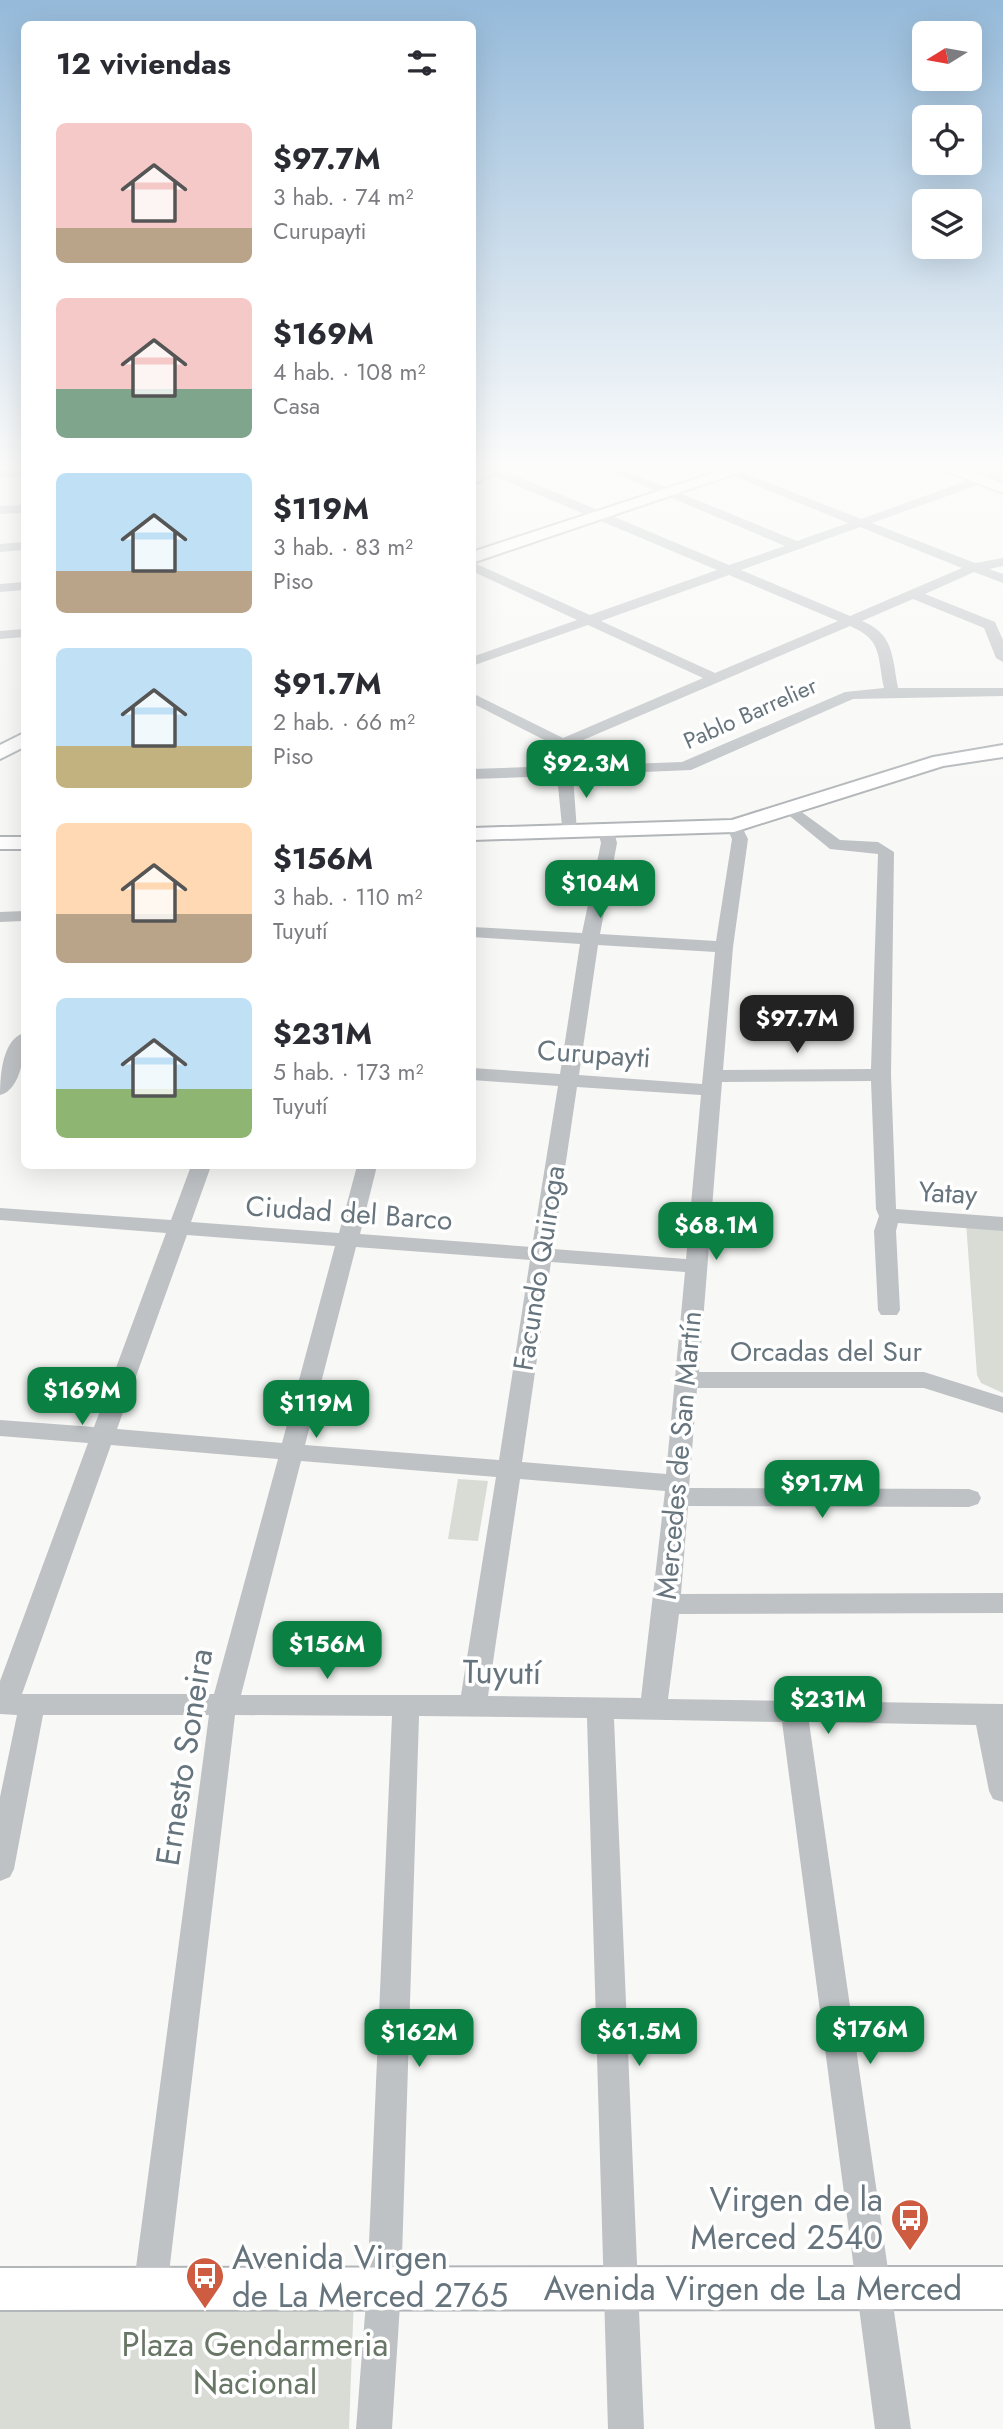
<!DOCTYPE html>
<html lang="es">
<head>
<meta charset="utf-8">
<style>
	body { margin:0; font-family:Jost,sans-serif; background:#f2f2f3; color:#2b2b33; height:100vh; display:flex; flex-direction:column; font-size:26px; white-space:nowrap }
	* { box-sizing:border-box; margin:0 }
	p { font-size:23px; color:#7c7c81 }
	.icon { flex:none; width:38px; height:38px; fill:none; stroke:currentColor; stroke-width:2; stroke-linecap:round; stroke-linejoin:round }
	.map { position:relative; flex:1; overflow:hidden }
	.panel { position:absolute; left:21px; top:21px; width:455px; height:1148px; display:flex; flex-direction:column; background:#fff; border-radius:10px; box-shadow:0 7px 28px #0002 }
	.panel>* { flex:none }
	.needle { width:46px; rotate:259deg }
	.controls { position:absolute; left:912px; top:21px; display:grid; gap:14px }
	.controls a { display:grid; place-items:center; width:70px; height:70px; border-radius:10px; background:#fff; box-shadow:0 7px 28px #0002; font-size:35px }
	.price { position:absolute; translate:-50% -60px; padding:0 16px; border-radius:14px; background:#0b8043; color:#fff; font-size:23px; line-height:46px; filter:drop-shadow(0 2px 4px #0008) }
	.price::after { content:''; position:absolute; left:50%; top:42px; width:21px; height:16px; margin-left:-10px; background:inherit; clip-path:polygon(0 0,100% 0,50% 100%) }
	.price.selected { background:#222; color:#fff }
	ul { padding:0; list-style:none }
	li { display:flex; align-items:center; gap:21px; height:175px; padding:0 35px }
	li span { display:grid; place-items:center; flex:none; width:196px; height:140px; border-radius:10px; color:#555 }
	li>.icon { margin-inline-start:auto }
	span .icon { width:84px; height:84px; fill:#fffc; stroke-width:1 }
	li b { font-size:30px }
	h2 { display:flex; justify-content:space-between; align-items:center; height:84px; padding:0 35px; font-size:30px }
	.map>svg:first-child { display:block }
</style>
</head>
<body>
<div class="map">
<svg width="1003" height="2429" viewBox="0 0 1003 2429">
	<rect width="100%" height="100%" fill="#f8f8f6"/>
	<g fill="#d8dcd5">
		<polygon points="966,1222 1003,1225 1003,1393 981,1383 977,1375"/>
		<polygon points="458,1479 488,1481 478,1541 448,1539"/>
		<polygon points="354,2296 349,2429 0,2429 0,2300"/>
	</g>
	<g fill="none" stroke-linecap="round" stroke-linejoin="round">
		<defs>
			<g id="major">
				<polygon points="490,464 509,464 472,485 472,473"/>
				<polygon points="741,464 764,464 472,563 472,552"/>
				<polygon points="929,464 951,464 1003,483 1003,493"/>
				<polygon points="24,733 24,747 0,759 0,745"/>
				<polygon points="1003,745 1003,757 943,766 734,832 472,840 472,828 732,820 933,757"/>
				<rect x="0" y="837" width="24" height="12"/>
				<polygon points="752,2267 1003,2267 1003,2309 0,2310 0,2268"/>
			</g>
		</defs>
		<use href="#major" stroke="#b2b6b9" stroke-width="4"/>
		<g fill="#bec2c5" fill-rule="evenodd">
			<path d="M 592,464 L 609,464 L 797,541 L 848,523 L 704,464 L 721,464 L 861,519 L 1003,468 L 1003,476 L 872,523 L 975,563 L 1003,558 L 1003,566 L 989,569 L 1003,574 L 1003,583 L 974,572 L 925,594 L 995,622 L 1003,640 L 1003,662 L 996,658 L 984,628 L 913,599 L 862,621 C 894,634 892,656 898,688 L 1003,688 L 1003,696 L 853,699 L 691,770 L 573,775 L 577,832 L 575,836 L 563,836 L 557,776 L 472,779 L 472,769 L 557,766 L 556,760 L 564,755 L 570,757 L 572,766 L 682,762 L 845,692 L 884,688 C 877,656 883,640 850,626 L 562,749 L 472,703 L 472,693 L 563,738 L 703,678 L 588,625 L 472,666 L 472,657 L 577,620 L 472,571 L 472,562 L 590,615 L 717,570 L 487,473 L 487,467 L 495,467 L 729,565 L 785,546 ZM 860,527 L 962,568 L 850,616 L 741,570 ZM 729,575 L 838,621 L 715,673 L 601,621 Z"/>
			<polygon points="24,468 24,476 0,478 0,470"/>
			<polygon points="24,505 24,513 0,514 0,506"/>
			<polygon points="24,542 24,550 0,552 0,544"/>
			<polygon points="24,582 24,590 0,592 0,584"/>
			<polygon points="24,629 24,637 0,639 0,631"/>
			<path d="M 792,805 L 840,840 L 878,842 L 894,852 L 891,1075 L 896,1209 L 1003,1217 L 1003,1231 L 898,1223 L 896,1231 L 900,1310 L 897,1315 L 881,1315 L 878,1310 L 874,1231 L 879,1216 L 876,1209 L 871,1081 L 722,1082 L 699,1372 L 924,1372 L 1003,1397 L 1003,1413 L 924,1388 L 697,1388 L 689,1488 L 969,1489 L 978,1492 L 981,1498 L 978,1504 L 969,1507 L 688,1506 L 681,1594 L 1003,1593 L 1003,1613 L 679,1614 L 668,1699 L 1003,1704 L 1003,1802 L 993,1799 L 989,1791 L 976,1725 L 809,1722 L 911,2429 L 875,2429 L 782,1722 L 614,1719 L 644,2429 L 608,2429 L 587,1718 L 419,1716 L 401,2289 L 392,2429 L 356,2429 L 367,2289 L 392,1716 L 235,1715 L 167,2290 L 162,2302 L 150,2306 L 138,2302 L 133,2290 L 209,1715 L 43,1715 L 14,1869 L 10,1877 L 0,1881 L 0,1797 L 17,1715 L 0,1714 L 0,1681 L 88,1443 L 0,1436 L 0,1420 L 94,1427 L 166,1233 L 0,1220 L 0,1208 L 171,1220 L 191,1166 L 211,1166 L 191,1222 L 339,1233 L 357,1166 L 377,1166 L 360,1234 L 532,1247 L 558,1086 L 472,1080 L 472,1068 L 560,1074 L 580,944 L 472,937 L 472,927 L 582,933 L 601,843 L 598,831 L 606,826 L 614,831 L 617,843 L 600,934 L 716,941 L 732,839 L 726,826 L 734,821 L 740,823 L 748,839 L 733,947 L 723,1070 L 871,1069 L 878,854 L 830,849 L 786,813 L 784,810 ZM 598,945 L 715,952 L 702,1084 L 579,1075 ZM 577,1087 L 701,1095 L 686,1259 L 553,1249 ZM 187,1235 L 335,1246 L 282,1443 L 117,1429 ZM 356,1247 L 530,1260 L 499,1460 L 305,1445 ZM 551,1262 L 685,1272 L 666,1474 L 522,1462 ZM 111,1445 L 278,1459 L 214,1694 L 22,1694 ZM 301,1461 L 496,1477 L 461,1695 L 241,1695 ZM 520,1479 L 665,1491 L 641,1698 L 488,1696 Z"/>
			<polygon points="24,911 24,921 0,922 0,912"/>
			<path d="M 24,1033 C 26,1051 21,1090 0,1095 C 0,1077 2,1039 24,1033 Z"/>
		</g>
		<use href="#major" fill="#fff" fill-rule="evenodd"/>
	</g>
	<linearGradient id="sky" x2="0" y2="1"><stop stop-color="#95bada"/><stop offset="0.58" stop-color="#fcfcfb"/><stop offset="1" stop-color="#fcfcfb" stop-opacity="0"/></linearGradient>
	<rect width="1003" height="804" fill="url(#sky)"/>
	<defs>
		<symbol id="bus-pin" viewBox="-11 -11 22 30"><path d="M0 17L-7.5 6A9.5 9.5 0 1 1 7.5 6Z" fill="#cd5c40" stroke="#fff"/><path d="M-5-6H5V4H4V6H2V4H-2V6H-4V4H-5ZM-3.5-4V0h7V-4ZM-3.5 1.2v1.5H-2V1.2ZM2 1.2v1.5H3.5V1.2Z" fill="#fff"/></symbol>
	</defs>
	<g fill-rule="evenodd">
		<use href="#bus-pin" x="888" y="2196" width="44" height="60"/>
		<use href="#bus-pin" x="183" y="2254" width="44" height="60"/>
	</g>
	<g text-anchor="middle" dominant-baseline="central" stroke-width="7" stroke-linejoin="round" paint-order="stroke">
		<g font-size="23" fill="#66747d" stroke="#fff">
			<text transform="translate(750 713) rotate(-24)">Pablo Barrelier</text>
		</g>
		<g font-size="28" fill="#66747d" stroke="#fff">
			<text transform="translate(594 1054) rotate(4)">Curupayti</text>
			<text transform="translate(948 1193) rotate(3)">Yatay</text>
			<text transform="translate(349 1213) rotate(4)">Ciudad del Barco</text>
			<text transform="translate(539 1268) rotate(-81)">Facundo Quiroga</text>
			<text x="826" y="1351">Orcadas del Sur</text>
			<text transform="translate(679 1455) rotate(-85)">Mercedes de San Martín</text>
		</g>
		<g font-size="33" fill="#66747d" stroke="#fff">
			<text transform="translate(502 1672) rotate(1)">Tuyutí</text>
			<text transform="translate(184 1757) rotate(-81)">Ernesto Soneira</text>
			<text x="753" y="2288">Avenida Virgen de La Merced</text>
		</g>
		<g font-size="33" fill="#66747d" stroke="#fff" text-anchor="end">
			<text x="883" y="2199">Virgen de la<tspan x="883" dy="38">Merced 2540</tspan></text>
			<text x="232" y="2257" text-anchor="start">Avenida Virgen<tspan x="232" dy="38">de La Merced 2765</tspan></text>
		</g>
		<g font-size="33" fill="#687665" stroke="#fff">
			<text x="255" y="2344">Plaza Gendarmeria<tspan x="255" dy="38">Nacional</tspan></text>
		</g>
	</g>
</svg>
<div class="controls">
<a><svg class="needle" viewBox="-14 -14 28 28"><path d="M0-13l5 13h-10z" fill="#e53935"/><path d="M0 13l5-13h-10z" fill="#7c7c81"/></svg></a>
<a><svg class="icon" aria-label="locate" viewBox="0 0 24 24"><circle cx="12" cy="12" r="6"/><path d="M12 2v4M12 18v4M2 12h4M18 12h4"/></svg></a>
<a><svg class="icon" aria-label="layers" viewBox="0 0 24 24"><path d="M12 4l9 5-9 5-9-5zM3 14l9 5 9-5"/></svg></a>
</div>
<b class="price" style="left:586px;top:800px">$92.3M</b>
<b class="price" style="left:600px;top:920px">$104M</b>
<b class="price selected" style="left:797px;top:1055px">$97.7M</b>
<b class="price" style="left:716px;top:1262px">$68.1M</b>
<b class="price" style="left:82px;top:1427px">$169M</b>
<b class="price" style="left:316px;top:1440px">$119M</b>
<b class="price" style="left:822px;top:1520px">$91.7M</b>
<b class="price" style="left:327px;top:1681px">$156M</b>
<b class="price" style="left:828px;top:1736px">$231M</b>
<b class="price" style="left:870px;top:2066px">$176M</b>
<b class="price" style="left:639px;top:2068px">$61.5M</b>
<b class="price" style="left:419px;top:2069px">$162M</b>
<section class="panel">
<h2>12 viviendas<svg class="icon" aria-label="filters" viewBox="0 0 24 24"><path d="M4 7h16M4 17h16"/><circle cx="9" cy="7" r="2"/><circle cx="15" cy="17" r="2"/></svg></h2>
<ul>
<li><span style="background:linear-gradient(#f6c9c9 75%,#b9a48a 0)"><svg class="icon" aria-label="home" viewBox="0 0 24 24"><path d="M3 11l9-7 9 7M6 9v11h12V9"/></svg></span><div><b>$97.7M</b><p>3 hab. · 74 m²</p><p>Curupayti</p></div></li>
<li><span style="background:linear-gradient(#f6c9c9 65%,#7fa58c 0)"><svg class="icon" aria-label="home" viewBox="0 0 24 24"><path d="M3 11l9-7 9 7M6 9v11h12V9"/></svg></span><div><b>$169M</b><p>4 hab. · 108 m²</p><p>Casa</p></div></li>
<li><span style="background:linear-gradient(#bfe0f5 70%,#b9a48a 0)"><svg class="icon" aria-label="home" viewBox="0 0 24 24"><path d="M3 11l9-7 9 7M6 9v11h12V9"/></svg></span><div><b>$119M</b><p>3 hab. · 83 m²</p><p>Piso</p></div></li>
<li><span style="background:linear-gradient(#bfe0f5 70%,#c2b280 0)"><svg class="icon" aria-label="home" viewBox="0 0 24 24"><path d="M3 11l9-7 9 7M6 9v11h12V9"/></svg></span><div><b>$91.7M</b><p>2 hab. · 66 m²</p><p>Piso</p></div></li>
<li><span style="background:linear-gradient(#ffd9b3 65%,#b9a48a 0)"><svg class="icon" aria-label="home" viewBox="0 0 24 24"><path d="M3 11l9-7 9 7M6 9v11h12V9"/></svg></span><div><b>$156M</b><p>3 hab. · 110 m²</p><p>Tuyutí</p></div></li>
<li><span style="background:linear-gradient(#bfe0f5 65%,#8fb573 0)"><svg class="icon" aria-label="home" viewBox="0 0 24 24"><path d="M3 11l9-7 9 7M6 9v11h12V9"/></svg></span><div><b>$231M</b><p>5 hab. · 173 m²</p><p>Tuyutí</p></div></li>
</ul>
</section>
</div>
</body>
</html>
